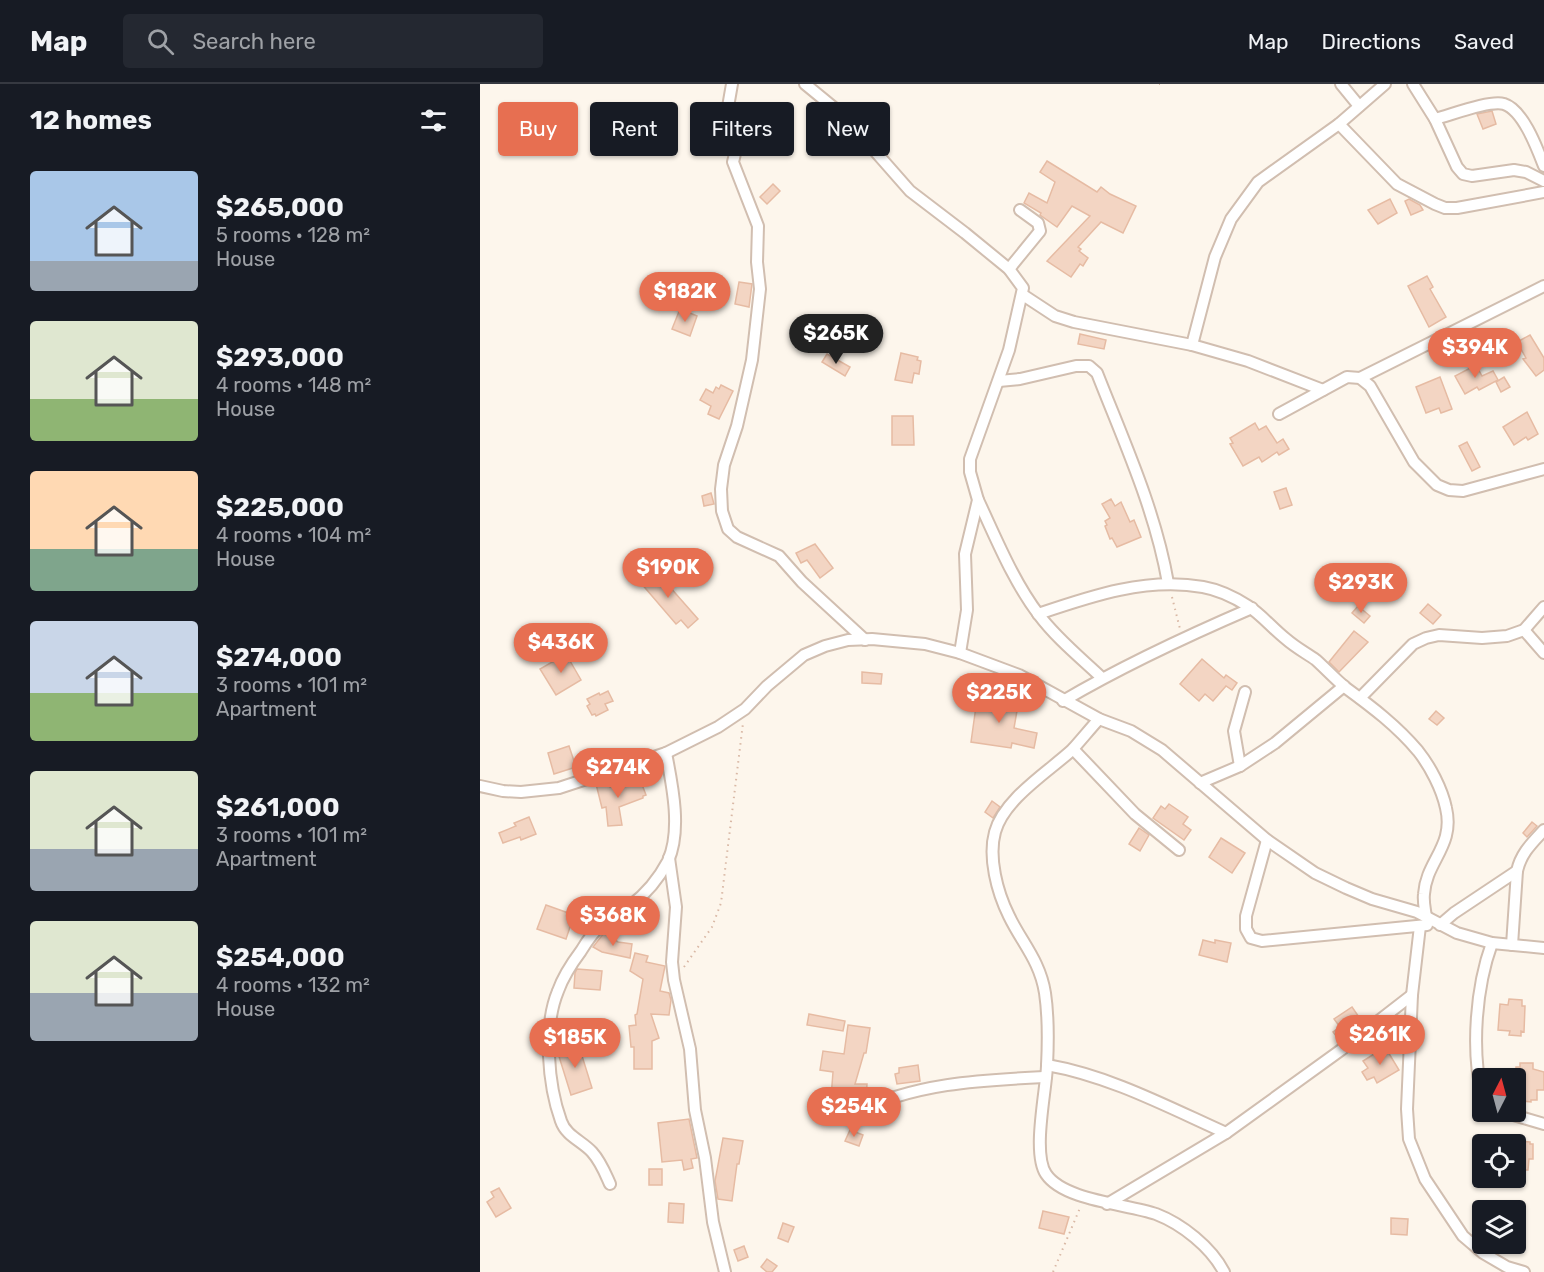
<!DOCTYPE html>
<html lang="en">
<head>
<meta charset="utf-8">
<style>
	body { margin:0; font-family:Rubik,sans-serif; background:#242831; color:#f1f3f6; height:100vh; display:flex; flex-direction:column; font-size:22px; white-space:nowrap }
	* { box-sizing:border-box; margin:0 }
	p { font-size:20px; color:#9ea1a6 }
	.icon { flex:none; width:33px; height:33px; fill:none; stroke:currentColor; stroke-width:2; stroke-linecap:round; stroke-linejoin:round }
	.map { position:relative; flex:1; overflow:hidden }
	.side { display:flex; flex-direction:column; background:#171b24; width:480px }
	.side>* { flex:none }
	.top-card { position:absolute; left:18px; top:18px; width:570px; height:54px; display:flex; gap:12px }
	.needle { width:39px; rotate:6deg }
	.controls { position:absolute; left:992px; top:984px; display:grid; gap:12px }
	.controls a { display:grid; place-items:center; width:54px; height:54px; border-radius:6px; background:#171b24; box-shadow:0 2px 4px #0004; font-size:30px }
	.price { position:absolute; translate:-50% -51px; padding:0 14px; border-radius:21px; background:#e76f51; color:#fff; font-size:20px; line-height:39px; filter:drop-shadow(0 2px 3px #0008) }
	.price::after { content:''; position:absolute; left:50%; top:36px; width:18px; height:14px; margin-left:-9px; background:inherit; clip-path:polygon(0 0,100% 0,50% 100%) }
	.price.selected { background:#222; color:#fff }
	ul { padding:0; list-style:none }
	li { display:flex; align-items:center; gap:18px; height:150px; padding:0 30px }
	li span { display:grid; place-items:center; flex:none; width:168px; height:120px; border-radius:6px; color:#555 }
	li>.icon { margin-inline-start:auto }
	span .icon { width:72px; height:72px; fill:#fffc; stroke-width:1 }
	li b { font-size:26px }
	h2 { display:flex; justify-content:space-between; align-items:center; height:72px; padding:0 30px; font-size:26px }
	.pill { padding:0 21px; border-radius:6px; background:#171b24; box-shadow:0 2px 4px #0004; font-size:21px; line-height:54px }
	.pill.selected { background:#e76f51; color:#fff }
	header { display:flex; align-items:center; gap:36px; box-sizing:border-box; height:84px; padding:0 30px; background:#171b24; border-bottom:2px solid #363941 }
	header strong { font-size:28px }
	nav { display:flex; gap:33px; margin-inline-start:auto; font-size:21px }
	.search { width:420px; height:54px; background:#242831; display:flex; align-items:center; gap:15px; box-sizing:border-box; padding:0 21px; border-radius:6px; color:#9ea1a6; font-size:22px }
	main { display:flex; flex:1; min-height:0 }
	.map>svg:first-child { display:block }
</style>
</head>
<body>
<header>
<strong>Map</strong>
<div class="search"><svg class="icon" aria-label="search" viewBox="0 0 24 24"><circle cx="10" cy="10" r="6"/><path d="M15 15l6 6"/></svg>Search here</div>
<nav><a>Map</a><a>Directions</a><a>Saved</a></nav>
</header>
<main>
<section class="side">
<h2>12 homes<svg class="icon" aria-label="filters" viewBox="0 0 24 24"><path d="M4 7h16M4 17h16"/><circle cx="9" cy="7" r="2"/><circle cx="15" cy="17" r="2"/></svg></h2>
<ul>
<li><span style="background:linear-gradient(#a9c7e8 75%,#9aa5b1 0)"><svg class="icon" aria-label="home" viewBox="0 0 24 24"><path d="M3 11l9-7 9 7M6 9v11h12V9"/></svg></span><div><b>$265,000</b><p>5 rooms · 128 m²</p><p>House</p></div></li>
<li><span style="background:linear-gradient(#dfe7d0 65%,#8fb573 0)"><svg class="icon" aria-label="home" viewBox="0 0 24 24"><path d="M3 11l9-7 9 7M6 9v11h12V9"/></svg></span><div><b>$293,000</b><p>4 rooms · 148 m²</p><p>House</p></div></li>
<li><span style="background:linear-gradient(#ffd9b3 65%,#7fa58c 0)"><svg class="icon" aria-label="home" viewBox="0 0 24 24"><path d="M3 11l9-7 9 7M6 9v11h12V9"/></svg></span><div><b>$225,000</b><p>4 rooms · 104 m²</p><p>House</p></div></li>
<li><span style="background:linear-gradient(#c9d6e8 60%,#8fb573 0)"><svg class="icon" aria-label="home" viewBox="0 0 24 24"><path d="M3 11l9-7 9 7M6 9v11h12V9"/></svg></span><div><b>$274,000</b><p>3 rooms · 101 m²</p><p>Apartment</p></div></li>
<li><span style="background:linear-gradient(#dfe7d0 65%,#9aa5b1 0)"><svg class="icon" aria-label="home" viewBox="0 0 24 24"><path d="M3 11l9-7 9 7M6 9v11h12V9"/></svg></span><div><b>$261,000</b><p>3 rooms · 101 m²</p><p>Apartment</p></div></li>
<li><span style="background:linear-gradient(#dfe7d0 60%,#9aa5b1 0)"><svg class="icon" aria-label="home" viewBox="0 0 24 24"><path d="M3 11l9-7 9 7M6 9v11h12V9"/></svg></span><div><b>$254,000</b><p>4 rooms · 132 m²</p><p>House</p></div></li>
</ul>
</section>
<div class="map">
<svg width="1064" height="1188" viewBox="0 0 1064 1188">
	<rect width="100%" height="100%" fill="#fdf6ec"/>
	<g fill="#f3d5c3" stroke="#e6bba3" stroke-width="1.5">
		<polygon points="1012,27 1016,40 1003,45 997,30"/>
		<polygon points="244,55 247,68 236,71 233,58"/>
		<polygon points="567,77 617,108 621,103 630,110 656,122 643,149 621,138 598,163 601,165 599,167 608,174 603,182 600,180 591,193 567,177 610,132 592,122 577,143 560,131 561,129 544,119 549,109 567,119 575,98 560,88"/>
		<polygon points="293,100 300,107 287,120 280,113"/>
		<polygon points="910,115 917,129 898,140 888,126"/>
		<polygon points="929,115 940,121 943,126 931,131 925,117"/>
		<polygon points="947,192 953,203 950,205 966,233 949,243 928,202"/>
		<polygon points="259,198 272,200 269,223 255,220"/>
		<polygon points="200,225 217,232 210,252 192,245"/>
		<polygon points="600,250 626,256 624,265 598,260"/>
		<polygon points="1050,251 1064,274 1064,286 1056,292 1043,275 1046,274 1037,258"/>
		<polygon points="421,269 438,273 437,276 441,277 439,290 434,289 432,299 415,296"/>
		<polygon points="347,270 370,283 365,292 342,278"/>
		<polygon points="996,281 1002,292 1013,287 1018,296 999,306 997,303 985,310 975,292"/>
		<polygon points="960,293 972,325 961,329 959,324 946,329 936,303"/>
		<polygon points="1024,293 1030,303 1021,308 1016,298"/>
		<polygon points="241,301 253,307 239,335 228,330 231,322 220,316 226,305 233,309 236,303 239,305"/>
		<polygon points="1047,328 1058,350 1048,356 1046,353 1034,361 1023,343"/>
		<polygon points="412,332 433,332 434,361 412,361"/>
		<polygon points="775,339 779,346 786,342 797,359 803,355 809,365 799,371 797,368 782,378 779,373 763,382 750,360 753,359 750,354"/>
		<polygon points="987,358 1000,383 992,387 979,362"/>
		<polygon points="806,404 812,421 800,425 794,408"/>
		<polygon points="231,409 234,420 224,422 222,412"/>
		<polygon points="631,415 635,422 641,418 650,438 654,436 661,453 637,463 632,454 630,455 625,442 627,441 625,437 630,434 622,420"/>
		<polygon points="335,460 353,484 340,494 327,476 321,479 316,469"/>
		<polygon points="174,485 218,535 208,544 201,536 196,540 160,498"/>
		<polygon points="948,520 961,531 953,540 940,529"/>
		<polygon points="878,522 890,532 884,539 872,529"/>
		<polygon points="874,547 888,558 859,588 849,578"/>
		<polygon points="86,570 101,596 76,611 60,585"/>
		<polygon points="722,575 744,594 746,591 757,599 752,606 746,602 733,617 725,610 719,617 700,600"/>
		<polygon points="382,588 402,590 401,600 382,599"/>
		<polygon points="128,607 133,617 125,620 128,626 116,632 115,630 112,631 107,622 110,620 107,615 119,609 120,611"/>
		<polygon points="509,609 533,613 532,620 538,621 534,644 557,649 554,664 532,659 531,664 491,658 497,615 508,616"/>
		<polygon points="956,627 964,634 957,641 949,635"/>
		<polygon points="89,662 96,683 74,690 68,669"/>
		<polygon points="129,696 130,703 147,698 148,701 161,698 166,711 163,712 163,714 139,723 142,741 128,742 126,723 122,724 116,700"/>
		<polygon points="512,717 520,723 513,734 505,728"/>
		<polygon points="689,720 708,733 703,740 711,746 704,756 673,734 681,722 685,725"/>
		<polygon points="49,733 56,750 41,756 40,753 23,759 19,749 36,742 34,739"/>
		<polygon points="1052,738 1057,742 1047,753 1043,749"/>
		<polygon points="659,744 669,751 660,767 649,760"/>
		<polygon points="741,754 765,769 752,789 729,773"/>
		<polygon points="66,821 94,831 86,855 57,845"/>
		<polygon points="124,849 138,858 152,860 150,874 122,868 113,863"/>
		<polygon points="723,856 735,859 735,856 751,859 747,878 719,871"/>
		<polygon points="155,869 168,872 166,878 185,882 180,907 189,909 191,916 189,931 171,930 179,954 172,957 172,985 154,985 154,963 151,963 149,942 156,941 155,931 157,930 163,895 150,887"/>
		<polygon points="97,885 122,887 120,906 94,904 95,889"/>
		<polygon points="1029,915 1042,916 1042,922 1045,922 1044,948 1041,947 1041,952 1029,951 1030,947 1018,946 1020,920 1028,921"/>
		<polygon points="872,923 883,939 860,957 853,948 860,943 854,935"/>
		<polygon points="329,930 365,937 363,947 327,941"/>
		<polygon points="368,941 390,944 386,969 384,969 375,1000 387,1000 386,1016 379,1019 366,1018 363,1030 350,1027 353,988 340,986 343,967 364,970"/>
		<polygon points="98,959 112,1004 91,1011 77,966"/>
		<polygon points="905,963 919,986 897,999 894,993 887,996 882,988 888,984 883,977"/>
		<polygon points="1040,979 1053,979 1053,985 1064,988 1064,1006 1057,1006 1057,1016 1051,1016 1051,1018 1035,1016 1036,983 1040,983"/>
		<polygon points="438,981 440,997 417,1000 415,990 419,989 419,984"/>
		<polygon points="209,1035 217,1074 211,1075 213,1084 204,1086 202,1076 182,1078 178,1039"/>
		<polygon points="370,1046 383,1051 379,1062 365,1057"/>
		<polygon points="243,1054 263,1057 259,1080 257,1080 252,1117 238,1115 235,1097"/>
		<polygon points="1035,1057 1050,1058 1050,1060 1053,1060 1053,1075 1049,1075 1048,1086 1035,1086"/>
		<rect x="169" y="1085" width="13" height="16"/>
		<polygon points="19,1104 31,1124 16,1133 7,1118 14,1113 11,1108"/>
		<polygon points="189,1119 204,1120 203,1139 188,1138"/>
		<polygon points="563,1127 589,1133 584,1150 559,1144"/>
		<polygon points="911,1134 928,1135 927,1151 911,1150"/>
		<polygon points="303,1139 314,1143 308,1158 298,1154"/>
		<polygon points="264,1162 268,1173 258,1177 254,1166"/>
		<polygon points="287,1175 297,1182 292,1188 287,1188 281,1183"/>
	</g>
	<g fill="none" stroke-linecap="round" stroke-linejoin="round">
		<defs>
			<g id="minor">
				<path d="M 252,0 L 245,40 C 253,54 258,63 253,78 L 278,142 L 277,178 L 280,205 L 272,276 L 257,342 L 244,381 L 241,405 L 242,427 L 248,445 L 257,453 L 299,472 L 322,498 L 385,556"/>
				<polyline points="325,0 364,32 430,107 485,149 529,185 543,204 529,266 490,375 490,388 498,416 485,470 487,526 480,569"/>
				<polyline points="861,0 879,22"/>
				<polyline points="933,0 955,35 977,83 983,90 992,92 1034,86 1046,88 1064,97"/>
				<path d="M 955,35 C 971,31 1009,16 1024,20 C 1043,26 1057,64 1064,82"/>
				<polyline points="859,40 917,100 955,120 965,124 977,124 1064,108"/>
				<polyline points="529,185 560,147 558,139 540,126"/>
				<polyline points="543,211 575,232 594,238 712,261 768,277 843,306"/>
				<polyline points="712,261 735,173 751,135 778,98 859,40 905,0"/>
				<polyline points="880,294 1064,202"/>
				<path d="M 519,297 L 540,295 L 596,282 L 609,282 L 617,289 C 644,358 675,425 688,499"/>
				<polyline points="799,330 867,293 880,294 890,302 934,378 957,401 969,406 983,407 1064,385"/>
				<path d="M 498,416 C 516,454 533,497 559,531 C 577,555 601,574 622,594"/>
				<path d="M 558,530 C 611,512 666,493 723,503 C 740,506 754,513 768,522 C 782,531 793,545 806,555 C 815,563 826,569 836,576 C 846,585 855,595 866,604 C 892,623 917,642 938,667 C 950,682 962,705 966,724 C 975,762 946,777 944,810 C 943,818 945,825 946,833"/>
				<polyline points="1044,546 1064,569"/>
				<polyline points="880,614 933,560 946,554 959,551 1002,554 1027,552 1044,546 1064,523"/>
				<path d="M 583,617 C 644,581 707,552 772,524"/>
				<path d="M 619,635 C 610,645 601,656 592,666 C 568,688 524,715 515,748 C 508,773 517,808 529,832 C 542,859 560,877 565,909 C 568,929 568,962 567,982 C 566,1008 552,1069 566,1090 C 584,1117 648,1120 676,1130 C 702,1140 731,1163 744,1188"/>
				<polyline points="593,665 655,730 699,766"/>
				<polyline points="760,682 754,647 765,608"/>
				<polyline points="720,699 760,682 795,659 864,602"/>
				<polyline points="0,702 23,707 41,708 79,704 186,669 238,643 265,625 287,602 324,571 345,562 368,556 392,555 445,560 480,569 539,591 619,635 651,647 682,666 787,756 835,789 866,804 892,815 937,828 977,849 1012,859 1064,864"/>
				<polyline points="787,756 766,832 766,845 771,854 782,857 947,841"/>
				<polyline points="189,774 196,823 192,878 194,896 210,965 215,1026 225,1074 233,1138 245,1188"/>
				<polyline points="960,841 974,829 1037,787"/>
				<polyline points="940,842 932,911 927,1025 929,1055 945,1095 983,1152 1003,1169 1027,1183 1044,1188"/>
				<path d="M 1032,861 L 1037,787 C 1041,769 1052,759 1064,746"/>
				<path d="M 567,981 C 630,992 688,1023 746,1049"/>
				<path d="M 1002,1011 C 991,965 996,903 1012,859"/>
				<polyline points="1023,1028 1064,1040"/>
				<path d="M 374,1030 C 432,999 502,996 566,993"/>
				<path d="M 130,1100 C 125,1089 121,1078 112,1068 C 102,1057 86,1052 81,1037 C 68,1001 63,943 78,907 C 83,893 92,879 101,867 C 107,857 114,847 123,839 C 131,832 141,828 150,822 C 166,810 179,794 188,777 C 202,746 192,700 186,669"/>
				<polyline points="627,1120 746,1049 861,966 932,911"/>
			</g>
		</defs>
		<use href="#minor" stroke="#d1beb0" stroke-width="14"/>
		<g stroke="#d9b8a5" stroke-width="2" stroke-dasharray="1.5 4.5" stroke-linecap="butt">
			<polyline points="679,0 680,0"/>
			<polyline points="692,513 700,545"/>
			<polyline points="204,883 232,843 241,819 263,639"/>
			<polyline points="573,1188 600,1124"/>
		</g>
		<use href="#minor" stroke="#fff" stroke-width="10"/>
	</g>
</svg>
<div class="controls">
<a><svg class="needle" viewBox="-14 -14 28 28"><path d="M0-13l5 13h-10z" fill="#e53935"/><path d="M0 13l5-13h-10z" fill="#9ea1a6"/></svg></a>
<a><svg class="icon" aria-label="locate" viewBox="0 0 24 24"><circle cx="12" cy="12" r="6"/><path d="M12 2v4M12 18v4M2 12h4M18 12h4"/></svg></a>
<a><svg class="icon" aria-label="layers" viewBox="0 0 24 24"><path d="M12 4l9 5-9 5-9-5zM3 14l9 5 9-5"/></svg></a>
</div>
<b class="price" style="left:205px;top:239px">$182K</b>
<b class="price selected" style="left:356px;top:281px">$265K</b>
<b class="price" style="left:995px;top:295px">$394K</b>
<b class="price" style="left:188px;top:515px">$190K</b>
<b class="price" style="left:881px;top:530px">$293K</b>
<b class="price" style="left:81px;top:590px">$436K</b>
<b class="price" style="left:519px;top:640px">$225K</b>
<b class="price" style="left:138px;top:715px">$274K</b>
<b class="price" style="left:133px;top:863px">$368K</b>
<b class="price" style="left:900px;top:982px">$261K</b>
<b class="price" style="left:95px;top:985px">$185K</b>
<b class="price" style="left:374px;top:1054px">$254K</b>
<div class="top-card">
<a class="pill selected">Buy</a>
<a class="pill">Rent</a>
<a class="pill">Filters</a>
<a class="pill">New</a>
</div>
</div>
</main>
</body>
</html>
